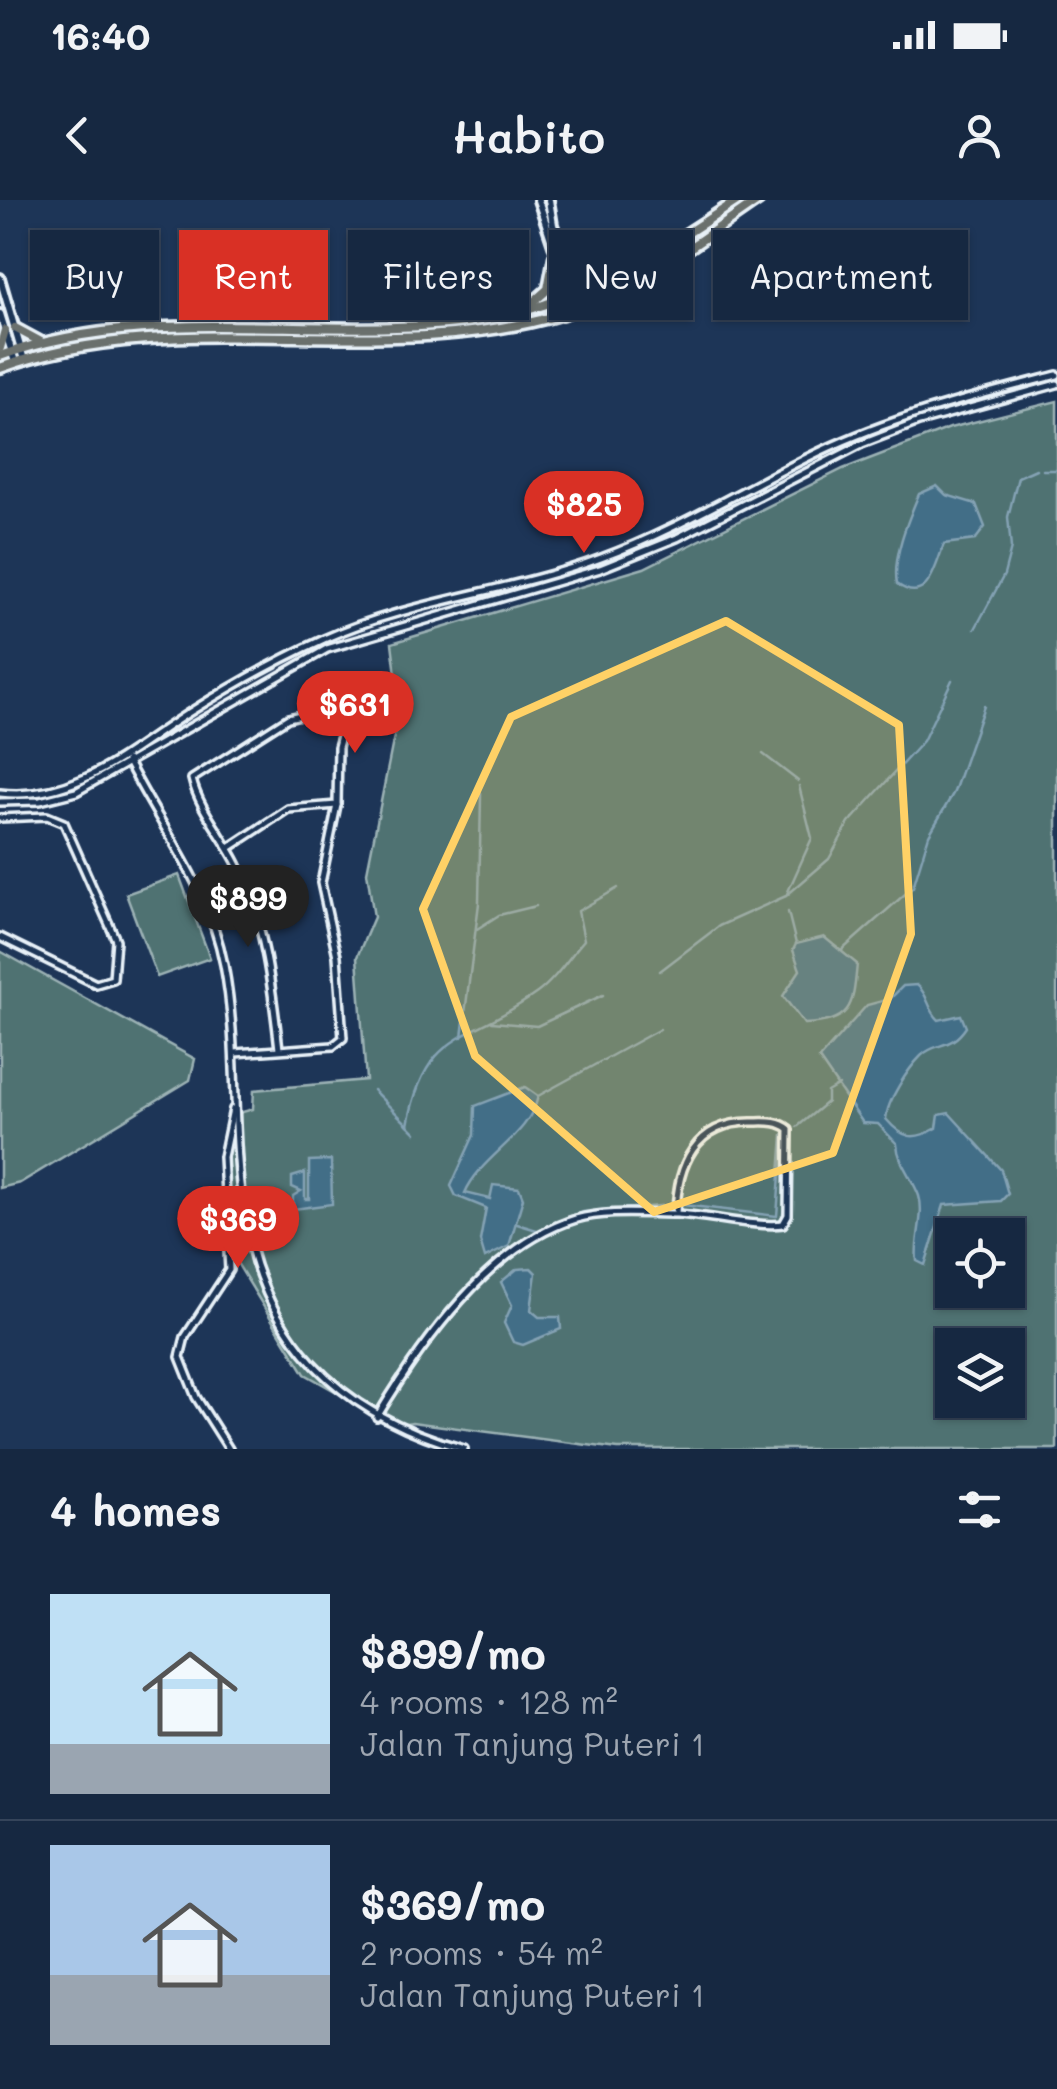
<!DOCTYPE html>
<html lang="en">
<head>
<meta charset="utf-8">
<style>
	body { margin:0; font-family:Mali,sans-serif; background:#23344c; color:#f1f3f6; height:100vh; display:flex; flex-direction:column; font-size:38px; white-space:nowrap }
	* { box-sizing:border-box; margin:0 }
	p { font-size:32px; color:#9ea6b1 }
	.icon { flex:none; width:55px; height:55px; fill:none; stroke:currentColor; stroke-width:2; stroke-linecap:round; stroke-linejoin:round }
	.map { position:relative; height:1249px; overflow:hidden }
	.side { display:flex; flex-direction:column; background:#162841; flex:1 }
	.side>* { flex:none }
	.guide { position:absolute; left:30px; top:30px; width:998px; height:90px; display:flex; gap:20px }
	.fabs { position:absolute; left:935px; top:1018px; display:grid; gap:20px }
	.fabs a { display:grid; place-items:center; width:90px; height:90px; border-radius:0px; background:#162841; box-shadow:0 2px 8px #0004,0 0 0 2px #35445a; font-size:50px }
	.price { position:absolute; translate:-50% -85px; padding:0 22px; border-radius:35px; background:#d93025; color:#fff; font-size:32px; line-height:65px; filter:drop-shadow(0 2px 5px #0008) }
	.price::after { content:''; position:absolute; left:50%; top:60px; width:30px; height:22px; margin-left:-15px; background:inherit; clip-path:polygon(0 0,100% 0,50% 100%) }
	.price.current { background:#222; color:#fff }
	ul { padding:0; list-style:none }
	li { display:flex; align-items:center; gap:30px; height:250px; padding:0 50px }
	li+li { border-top:2px solid #35445a }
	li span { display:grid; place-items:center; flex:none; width:280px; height:200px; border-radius:0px; color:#555 }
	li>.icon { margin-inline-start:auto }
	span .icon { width:120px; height:120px; fill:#fffc; stroke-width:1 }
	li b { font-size:42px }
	h2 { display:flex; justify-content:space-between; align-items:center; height:120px; padding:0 50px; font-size:42px }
	.tag { padding:0 35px; border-radius:0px; background:#162841; box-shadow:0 2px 8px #0004,0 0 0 2px #35445a; font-size:35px; line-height:90px }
	.tag.current { background:#d93025; color:#fff }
	.status { display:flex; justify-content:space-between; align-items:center; height:70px; padding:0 50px; background:#162841; direction:ltr }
	.status svg { height:28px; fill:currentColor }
	header { display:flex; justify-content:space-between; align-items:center; height:130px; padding:0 50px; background:#162841; font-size:45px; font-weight:600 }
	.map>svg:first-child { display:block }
</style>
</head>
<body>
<div class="status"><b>16:40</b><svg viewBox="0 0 49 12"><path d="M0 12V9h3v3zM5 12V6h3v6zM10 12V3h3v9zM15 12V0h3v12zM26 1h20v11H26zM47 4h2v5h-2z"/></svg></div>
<header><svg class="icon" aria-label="back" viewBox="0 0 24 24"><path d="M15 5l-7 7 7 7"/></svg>Habito<svg class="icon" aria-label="person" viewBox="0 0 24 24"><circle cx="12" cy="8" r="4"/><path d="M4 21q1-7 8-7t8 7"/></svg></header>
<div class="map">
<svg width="1057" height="1249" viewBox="0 0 1057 1249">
	<rect width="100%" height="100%" fill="#1d3557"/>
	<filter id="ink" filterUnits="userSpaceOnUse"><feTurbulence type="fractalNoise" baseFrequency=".01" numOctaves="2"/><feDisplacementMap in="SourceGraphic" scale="20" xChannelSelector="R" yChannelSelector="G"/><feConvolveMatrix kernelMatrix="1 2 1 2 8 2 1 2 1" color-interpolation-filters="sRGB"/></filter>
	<g filter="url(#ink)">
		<g fill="#4f7272" stroke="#9cb2b5" stroke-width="2.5" fill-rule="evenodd">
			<path d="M 1057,201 L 1057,1249 L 618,1249 L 412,1222 L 395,1225 L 305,1174 L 226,1045 L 226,930 L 232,915 L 253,909 L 254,890 L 366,880 L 357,757 L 374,717 L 367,672 L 400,506 L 392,443 L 644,368 L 843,269 L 950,228 ZM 952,1035 L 1008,1035 L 1008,1090 L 952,1090 ZM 952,1145 L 1008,1145 L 1008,1200 L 952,1200 Z"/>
			<polygon points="179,675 210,758 157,777 126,694"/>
			<polygon points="0,751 195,859 190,880 20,983 0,988"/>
		</g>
		<g fill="#426e87" stroke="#84a2b4" stroke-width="2.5">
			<path d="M 937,286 L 946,295 L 976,304 L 985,327 L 975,340 L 944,344 C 935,367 928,407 897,384 C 892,357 908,320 919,294 Z"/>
			<path d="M 824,737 L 857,764 C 853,806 853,822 804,824 L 783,796 L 800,770 L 793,750 L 796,744 Z"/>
			<path d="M 917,785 C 929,795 927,809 939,820 L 961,815 L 966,827 C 950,851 936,841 921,856 C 908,869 887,901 886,919 C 903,939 914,941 937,928 L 939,915 L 949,913 L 1001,970 L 1008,994 L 1001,1001 L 944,1005 L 925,1065 L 917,1061 C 914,1040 925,1015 919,996 C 913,978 898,964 897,944 L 878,924 L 863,923 L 819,859 L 867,805 L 890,799 L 903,786 Z"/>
			<path d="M 525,887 L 538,896 C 530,936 481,956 465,993 L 490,999 L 493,985 L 519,988 L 523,998 L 509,1046 L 485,1058 L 480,1041 L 486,1008 L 456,996 L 451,986 L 474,935 L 475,906 Z"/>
			<polygon points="331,960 332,1004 293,1009 293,996 301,991 292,987 292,977 305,973 305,999 309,999 309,961"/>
			<polygon points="531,1068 536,1073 531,1110 539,1117 560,1117 561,1129 523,1145 513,1142 504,1123 512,1105 501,1082 517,1069"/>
		</g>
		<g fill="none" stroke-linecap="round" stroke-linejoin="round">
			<g stroke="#84a2b4" stroke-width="2.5">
				<polyline points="1043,270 1057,270"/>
				<polyline points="975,429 1004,375 1011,348 1008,317 1018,277 1036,269"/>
				<polyline points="763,554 798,581"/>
				<polyline points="786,696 812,638 799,586"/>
				<polyline points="788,712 796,744"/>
				<polyline points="477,729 499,715 536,706"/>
				<polyline points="841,751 913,687 929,635 954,592 984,506"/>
				<polyline points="660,771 719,726 786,696 829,659 849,623 923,541 952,480"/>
				<polyline points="492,822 537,826 603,795"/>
				<polyline points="462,837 479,703 481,594"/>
				<polyline points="373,890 416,933"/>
				<polyline points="538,896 660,829"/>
				<path d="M 408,925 C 425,829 468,843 537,793 C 555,780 569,757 584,740 L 578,711 L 618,688"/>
				<polyline points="797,927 827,902 827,892 839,885"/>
				<polyline points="683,1005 777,1016 783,934"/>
				<polyline points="517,1024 540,1031"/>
				<polyline points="536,1035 583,1012 673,1005"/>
			</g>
			<defs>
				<g id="minor">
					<path d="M 127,560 C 162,630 209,686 224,765 C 239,843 231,922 242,1001 C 259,1135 336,1214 464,1249"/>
					<polyline points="0,618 47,616 64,623 116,740 113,779 96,784 0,737"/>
					<polyline points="229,648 288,609 337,605"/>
					<path d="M 235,853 L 333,846 L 343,838 L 337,756 L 321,683 L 337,605 L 338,547 L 346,517 L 339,506 L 288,518 L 192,579 C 199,610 226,639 239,668 C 265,726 272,787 279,849"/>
					<path d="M 377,1217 C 421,1144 490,1045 576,1019 C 607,1010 644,1014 676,1014 C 706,1015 758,1028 783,1024 L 788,1015 L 789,929 C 778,920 765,922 751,922 C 695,922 677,965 676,1014"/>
					<polyline points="229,1249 196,1197 180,1157 185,1137 229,1070 223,957 233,909"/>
				</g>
				<g id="tertiary">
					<path d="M 0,593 C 76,602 131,549 190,512 C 233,485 278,460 324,439 C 411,400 511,392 601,358 C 677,330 746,287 819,252 C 894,216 976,196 1057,175"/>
					<polyline points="0,602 40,601 76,592 327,449 600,369 677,338 862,244 919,222 1057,184"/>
				</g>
				<g id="secondary">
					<polyline points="538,0 570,96"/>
					<polyline points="549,0 553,25 578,92"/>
					<polyline points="0,78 24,160"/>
					<polyline points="0,114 15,162"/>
				</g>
				<g id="primary">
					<polyline points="564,53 583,73 610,76"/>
					<polyline points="570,96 600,94"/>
					<polyline points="530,105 548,89 554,57"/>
					<polyline points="551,113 577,96"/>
					<polyline points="15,128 41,142"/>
					<polyline points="0,148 5,130"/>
					<path d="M 0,156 C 158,99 330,146 492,118 C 586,101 661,51 738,0"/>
					<path d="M 0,168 C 178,103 382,168 563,114 C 634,93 698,41 759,0"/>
				</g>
			</defs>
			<use href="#minor" stroke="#e8f1f8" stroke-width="12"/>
			<use href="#tertiary" stroke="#e8f1f8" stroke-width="12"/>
			<use href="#secondary" stroke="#e8f1f8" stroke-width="14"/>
			<use href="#primary" stroke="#e8f1f8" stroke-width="15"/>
			<use href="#minor" stroke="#1d3557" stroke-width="5"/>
			<use href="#tertiary" stroke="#1d3557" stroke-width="5"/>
			<use href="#secondary" stroke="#1d3557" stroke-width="6"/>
			<use href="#primary" stroke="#6b706d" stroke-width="8"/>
		</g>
	</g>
	<path fill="#ffd166" fill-opacity="0.2" stroke="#ffd166" stroke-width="8" stroke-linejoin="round" d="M 726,421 L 899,525 L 911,734 L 833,953 L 654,1012 L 475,856 L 423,709 L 511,517 Z"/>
</svg>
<div class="fabs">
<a><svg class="icon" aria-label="locate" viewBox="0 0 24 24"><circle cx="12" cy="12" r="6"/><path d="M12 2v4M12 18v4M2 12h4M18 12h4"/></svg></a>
<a><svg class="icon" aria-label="layers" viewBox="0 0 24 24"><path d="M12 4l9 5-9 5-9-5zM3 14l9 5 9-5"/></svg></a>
</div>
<b class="price" style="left:584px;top:356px">$825</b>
<b class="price" style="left:355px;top:556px">$631</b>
<b class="price current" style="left:248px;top:750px">$899</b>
<b class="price" style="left:238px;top:1071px">$369</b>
<div class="guide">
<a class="tag">Buy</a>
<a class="tag current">Rent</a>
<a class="tag">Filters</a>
<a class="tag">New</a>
<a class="tag">Apartment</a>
</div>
</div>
<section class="side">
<h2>4 homes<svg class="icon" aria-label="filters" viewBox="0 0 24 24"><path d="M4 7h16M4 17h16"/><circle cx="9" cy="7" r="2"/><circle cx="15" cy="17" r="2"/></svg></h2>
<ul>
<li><span style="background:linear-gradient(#bfe0f5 75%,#9aa5b1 0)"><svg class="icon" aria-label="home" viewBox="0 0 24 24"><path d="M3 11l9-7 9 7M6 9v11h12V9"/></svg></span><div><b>$899/mo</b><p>4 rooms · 128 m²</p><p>Jalan Tanjung Puteri 1</p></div></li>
<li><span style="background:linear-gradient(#a9c7e8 65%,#9aa5b1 0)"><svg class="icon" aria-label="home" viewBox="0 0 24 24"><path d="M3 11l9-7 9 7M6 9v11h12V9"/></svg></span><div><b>$369/mo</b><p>2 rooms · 54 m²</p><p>Jalan Tanjung Puteri 1</p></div></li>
</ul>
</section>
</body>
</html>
